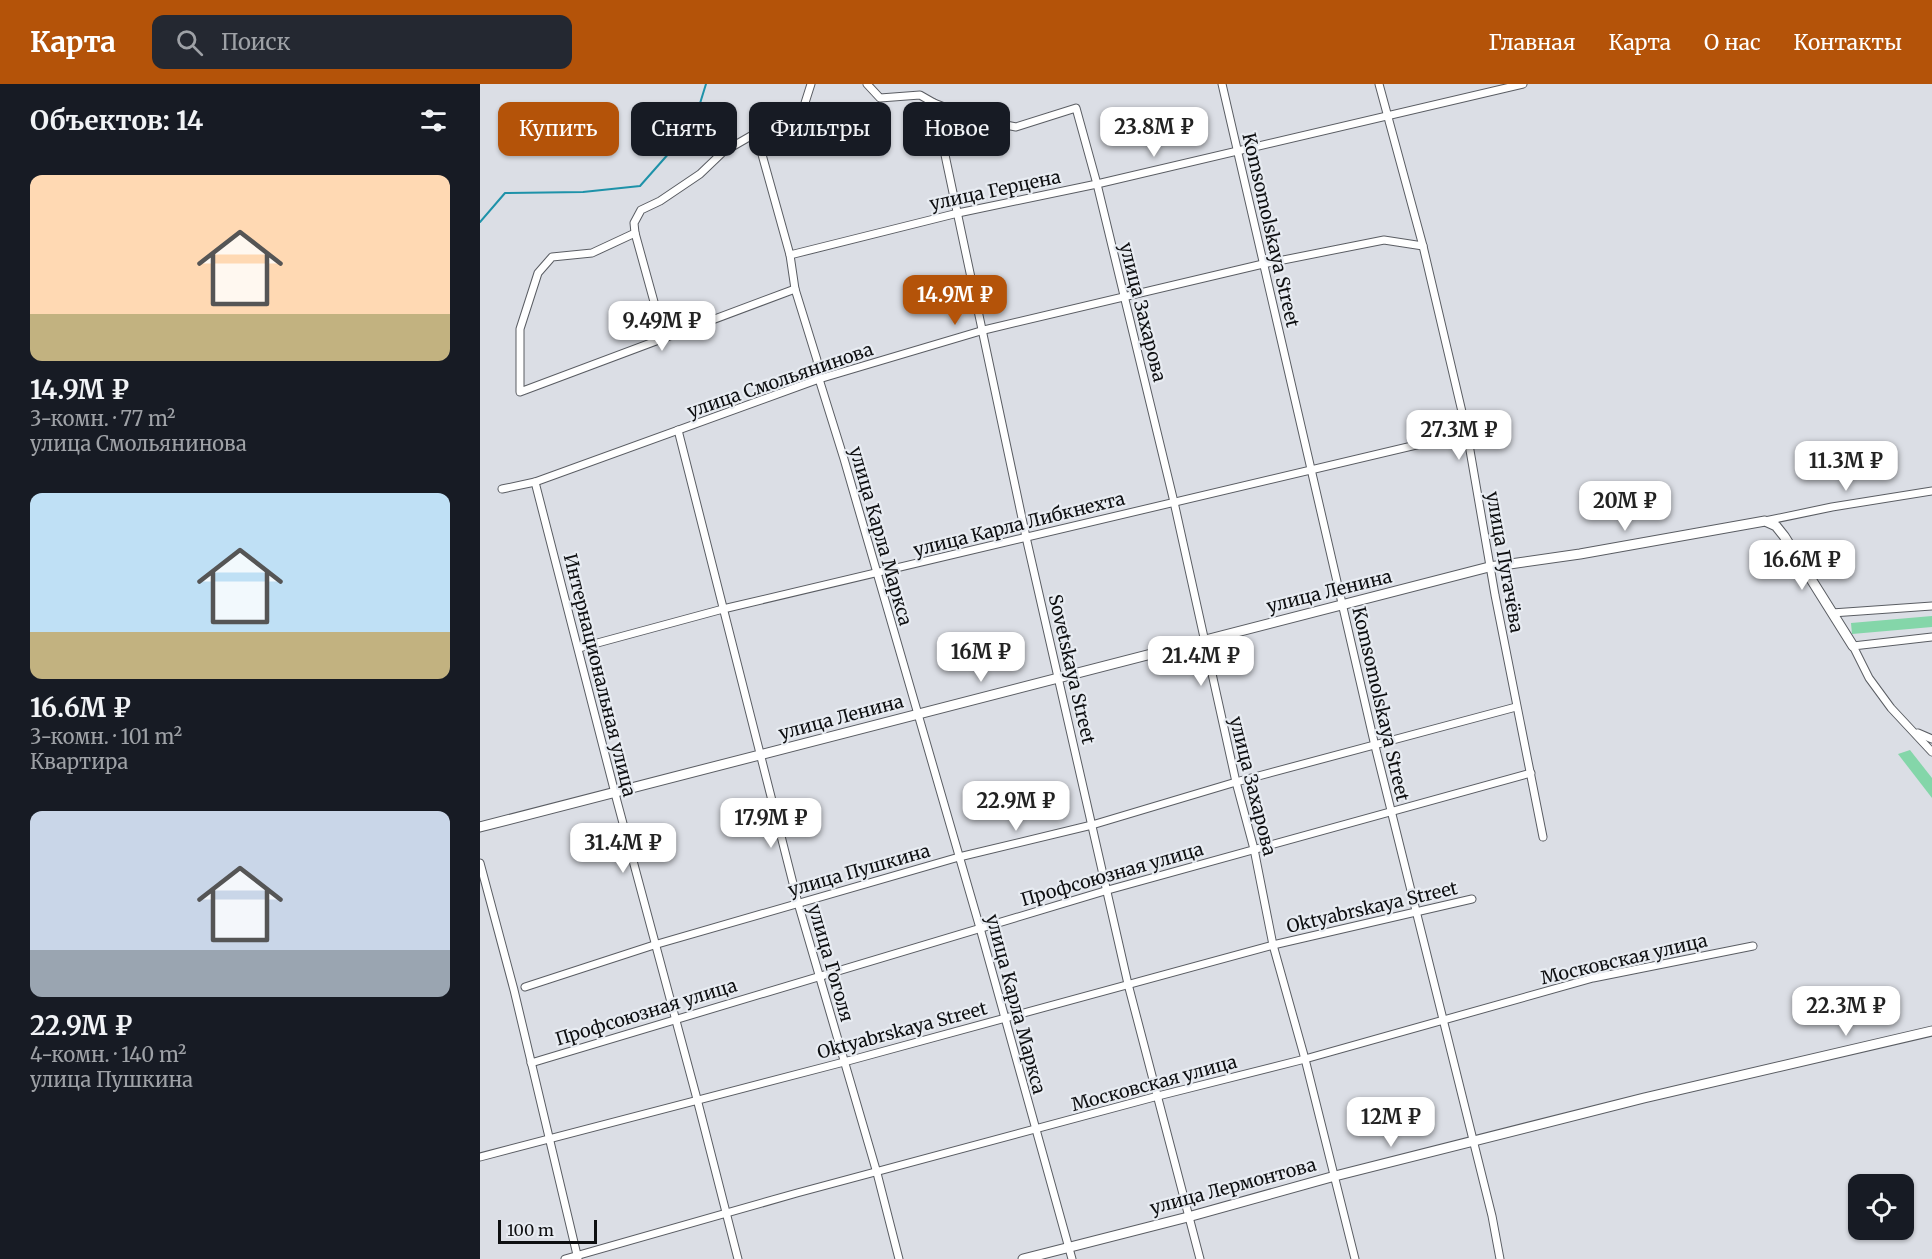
<!DOCTYPE html>
<html lang="ru">
<head>
<meta charset="utf-8">
<style>
	body { margin:0; font-family:Merriweather,serif; background:#242831; color:#f1f3f6; height:100vh; display:flex; flex-direction:column; font-size:22px; white-space:nowrap }
	* { box-sizing:border-box; margin:0 }
	p { font-size:20px; color:#9ea1a6 }
	.icon { flex:none; width:33px; height:33px; fill:none; stroke:currentColor; stroke-width:2; stroke-linecap:round; stroke-linejoin:round }
	.map { position:relative; flex:1; overflow:hidden }
	.details { display:flex; flex-direction:column; background:#171b24; width:480px }
	.details>* { flex:none }
	.hud { position:absolute; left:18px; top:18px; width:570px; height:54px; display:flex; gap:12px }
	.buttons { position:absolute; left:1368px; top:1090px; display:grid; gap:12px }
	.buttons a { display:grid; place-items:center; width:66px; height:66px; border-radius:12px; background:#171b24; box-shadow:0 2px 4px #0004; font-size:30px }
	.scale { position:absolute; left:18px; bottom:15px; width:99px; box-sizing:border-box; padding-left:6px; border:3px solid #0e0f11; border-top:0; font-size:16px; line-height:21px; white-space:nowrap; color:#0e0f11; -webkit-text-stroke:4px #e8ecf2; paint-order:stroke }
	.price { position:absolute; translate:-50% -51px; padding:0 14px; border-radius:12px; background:#fff; color:#222; font-size:20px; line-height:39px; filter:drop-shadow(0 2px 3px #0008) }
	.price::after { content:''; position:absolute; left:50%; top:36px; width:18px; height:14px; margin-left:-9px; background:inherit; clip-path:polygon(0 0,100% 0,50% 100%) }
	.price.selected { background:#b45309; color:#fff }
	ul { padding:0; list-style:none }
	li { display:grid; align-content:center; gap:12px; height:318px; padding:0 30px }
	li span { display:grid; place-items:center; height:186px; border-radius:12px; color:#555 }
	li>.icon { margin-inline-start:auto }
	span .icon { width:108px; height:108px; fill:#fffc; stroke-width:1 }
	li b { font-size:26px }
	h2 { display:flex; justify-content:space-between; align-items:center; height:72px; padding:0 30px; font-size:26px }
	.tag { padding:0 21px; border-radius:12px; background:#171b24; box-shadow:0 2px 4px #0004; font-size:21px; line-height:54px }
	.tag.selected { background:#b45309; color:#fff }
	header { display:flex; align-items:center; gap:36px; box-sizing:border-box; height:84px; padding:0 30px; background:#b45309; color:#fff }
	header strong { font-size:28px }
	nav { display:flex; gap:33px; margin-inline-start:auto; font-size:21px }
	.search { width:420px; height:54px; background:#242831; display:flex; align-items:center; gap:15px; box-sizing:border-box; padding:0 21px; border-radius:12px; color:#9ea1a6; font-size:22px }
	main { display:flex; flex:1; min-height:0 }
	.map>svg:first-child { display:block }
</style>
</head>
<body>
<header>
<strong>Карта</strong>
<div class="search"><svg class="icon" aria-label="search" viewBox="0 0 24 24"><circle cx="10" cy="10" r="6"/><path d="M15 15l6 6"/></svg>Поиск</div>
<nav><a>Главная</a><a>Карта</a><a>О нас</a><a>Контакты</a></nav>
</header>
<main>
<section class="details">
<h2>Объектов: 14<svg class="icon" aria-label="filters" viewBox="0 0 24 24"><path d="M4 7h16M4 17h16"/><circle cx="9" cy="7" r="2"/><circle cx="15" cy="17" r="2"/></svg></h2>
<ul>
<li><span style="background:linear-gradient(#ffd9b3 75%,#c2b280 0)"><svg class="icon" aria-label="home" viewBox="0 0 24 24"><path d="M3 11l9-7 9 7M6 9v11h12V9"/></svg></span><div><b>14.9M ₽</b><p>3-комн. · 77 m²</p><p>улица Смольянинова</p></div></li>
<li><span style="background:linear-gradient(#bfe0f5 75%,#c2b280 0)"><svg class="icon" aria-label="home" viewBox="0 0 24 24"><path d="M3 11l9-7 9 7M6 9v11h12V9"/></svg></span><div><b>16.6M ₽</b><p>3-комн. · 101 m²</p><p>Квартира</p></div></li>
<li><span style="background:linear-gradient(#c9d6e8 75%,#9aa5b1 0)"><svg class="icon" aria-label="home" viewBox="0 0 24 24"><path d="M3 11l9-7 9 7M6 9v11h12V9"/></svg></span><div><b>22.9M ₽</b><p>4-комн. · 140 m²</p><p>улица Пушкина</p></div></li>
</ul>
</section>
<div class="map">
<svg width="1452" height="1175" viewBox="0 0 1452 1175">
	<rect width="100%" height="100%" fill="#dbdee5"/>
	<g fill="#84d6a9">
		<polygon points="1452,532 1452,543 1372,550 1371,539"/>
		<polygon points="1430,666 1452,694 1452,714 1418,670"/>
	</g>
	<g fill="none" stroke-linecap="round" stroke-linejoin="round">
		<polyline stroke="#1e92a9" stroke-width="2" points="0,138 25,109 103,108 160,102 213,42 226,0"/>
		<defs>
			<g id="street">
				<polyline points="387,0 400,14 440,11 454,19 546,453 648,900 720,1175"/>
				<polyline points="742,0 895,662 1012,1132 1020,1175"/>
				<polyline points="899,0 943,162 987,349 1015,511 1063,753"/>
				<polyline points="454,19 495,35 536,43 596,24 617,100 694,418 756,698 774,765 793,861 825,975 875,1175"/>
				<polyline points="276,49 310,171 315,205 337,276 339,295 364,375 500,844 592,1175"/>
				<polyline points="155,149 112,169 72,173 58,189 40,245 40,308 315,205"/>
				<polyline points="310,171 478,129 617,100 1043,0"/>
				<path d="M 184,254 L 155,149 L 154,139 L 161,126 L 180,117 L 220,90 L 243,68 L 276,49 C 284,32 309,30 324,22 L 331,0"/>
				<polyline points="198,346 318,819 397,1089 419,1175"/>
				<polyline points="55,398 137,717 217,1015 258,1175"/>
				<polyline points="22,405 55,398 339,295 504,246 783,180 904,156 943,162"/>
				<polyline points="1285,437 1352,423 1452,407"/>
				<polyline points="1352,529 1452,522"/>
				<polyline points="1452,553 1373,562 1389,594 1411,624 1452,668"/>
				<polyline points="99,564 243,525 987,349"/>
				<polyline points="1438,649 1452,655"/>
				<polyline points="0,779 34,906 98,1175"/>
				<polyline points="45,903 174,861 479,773 612,741 756,698 1036,623"/>
				<polyline points="51,979 628,806 1051,689"/>
				<polyline points="0,1073 364,978 793,861 992,815"/>
				<polyline points="85,1175 317,1109 678,1012 825,975 1113,894 1273,862"/>
			</g>
			<g id="secondary">
				<polyline points="0,743 1009,483 1100,470 1285,437 1296,442 1304,452 1373,562"/>
				<polyline points="543,1175 708,1133 855,1092 1164,1014 1452,947"/>
			</g>
		</defs>
		<use href="#street" stroke="#5a5d63" stroke-width="9"/>
		<use href="#secondary" stroke="#5a5d63" stroke-width="11"/>
		<use href="#street" stroke="#fff" stroke-width="7"/>
		<use href="#secondary" stroke="#fff" stroke-width="9"/>
	</g>
	<g text-anchor="middle" dominant-baseline="central" stroke-width="4.5" stroke-linejoin="round" paint-order="stroke">
		<g font-size="18" fill="#0e0f11" stroke="#e8ecf2">
			<text transform="translate(515 106) rotate(-12)">улица Герцена</text>
			<text transform="translate(791 146) rotate(77)">Komsomolskaya Street</text>
			<text transform="translate(663 228) rotate(76)">улица Захарова</text>
			<text transform="translate(300 296) rotate(-19)">улица Смольянинова</text>
			<text transform="translate(539 440) rotate(-14)">улица Карла Либкнехта</text>
			<text transform="translate(401 452) rotate(74)">улица Карла Маркса</text>
			<text transform="translate(1025 478) rotate(80)">улица Пугачёва</text>
			<text transform="translate(849 507) rotate(-14)">улица Ленина</text>
			<text transform="translate(592 585) rotate(77)">Sovetskaya Street</text>
			<text transform="translate(120 591) rotate(76)">Интернациональная улица</text>
			<text transform="translate(901 620) rotate(77)">Komsomolskaya Street</text>
			<text transform="translate(361 633) rotate(-15)">улица Ленина</text>
			<text transform="translate(773 702) rotate(76)">улица Захарова</text>
			<text transform="translate(379 786) rotate(-16)">улица Пушкина</text>
			<text transform="translate(632 790) rotate(-16)">Профсоюзная улица</text>
			<text transform="translate(892 823) rotate(-13)">Oktyabrskaya Street</text>
			<text transform="translate(1144 875) rotate(-13)">Московская улица</text>
			<text transform="translate(351 879) rotate(74)">улица Гоголя</text>
			<text transform="translate(536 920) rotate(75)">улица Карла Маркса</text>
			<text transform="translate(166 928) rotate(-17)">Профсоюзная улица</text>
			<text transform="translate(422 946) rotate(-15)">Oktyabrskaya Street</text>
			<text transform="translate(674 999) rotate(-15)">Московская улица</text>
			<text transform="translate(753 1102) rotate(-15)">улица Лермонтова</text>
		</g>
	</g>
</svg>
<div class="buttons">
<a><svg class="icon" aria-label="locate" viewBox="0 0 24 24"><circle cx="12" cy="12" r="6"/><path d="M12 2v4M12 18v4M2 12h4M18 12h4"/></svg></a>
</div>
<div class="scale">100 m</div>
<b class="price" style="left:674px;top:74px">23.8M ₽</b>
<b class="price selected" style="left:475px;top:242px">14.9M ₽</b>
<b class="price" style="left:182px;top:268px">9.49M ₽</b>
<b class="price" style="left:979px;top:377px">27.3M ₽</b>
<b class="price" style="left:1366px;top:408px">11.3M ₽</b>
<b class="price" style="left:1145px;top:448px">20M ₽</b>
<b class="price" style="left:1322px;top:507px">16.6M ₽</b>
<b class="price" style="left:501px;top:599px">16M ₽</b>
<b class="price" style="left:721px;top:603px">21.4M ₽</b>
<b class="price" style="left:536px;top:748px">22.9M ₽</b>
<b class="price" style="left:291px;top:765px">17.9M ₽</b>
<b class="price" style="left:143px;top:790px">31.4M ₽</b>
<b class="price" style="left:1366px;top:953px">22.3M ₽</b>
<b class="price" style="left:911px;top:1064px">12M ₽</b>
<div class="hud">
<a class="tag selected">Купить</a>
<a class="tag">Снять</a>
<a class="tag">Фильтры</a>
<a class="tag">Новое</a>
</div>
</div>
</main>
</body>
</html>
